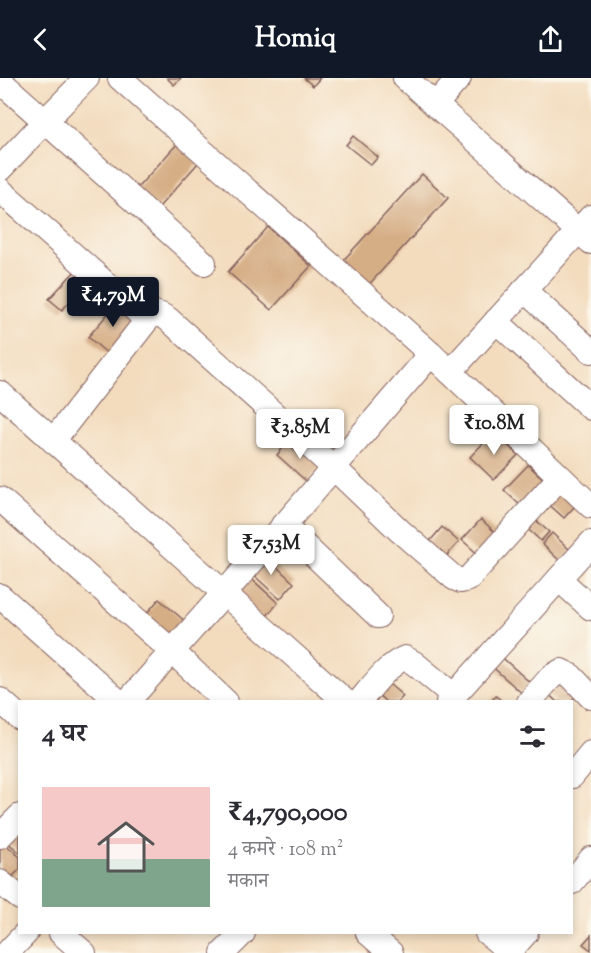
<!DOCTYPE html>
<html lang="hi">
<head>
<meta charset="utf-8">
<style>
	body { margin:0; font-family:"Sorts Mill Goudy","Noto Serif Devanagari",serif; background:#f7f7f7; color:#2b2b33; height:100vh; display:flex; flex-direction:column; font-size:22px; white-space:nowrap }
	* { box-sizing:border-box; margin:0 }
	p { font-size:20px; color:#7c7c81 }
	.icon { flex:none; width:33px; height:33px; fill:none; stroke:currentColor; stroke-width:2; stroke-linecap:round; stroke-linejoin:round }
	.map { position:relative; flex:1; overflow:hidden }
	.drawer { position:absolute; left:18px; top:622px; width:555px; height:234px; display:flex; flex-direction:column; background:#fff; border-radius:0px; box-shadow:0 3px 9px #0003 }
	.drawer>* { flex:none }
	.price { position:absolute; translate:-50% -51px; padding:0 14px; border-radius:6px; background:#fff; color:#222; font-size:20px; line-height:39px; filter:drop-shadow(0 2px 3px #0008) }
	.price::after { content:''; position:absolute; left:50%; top:36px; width:18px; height:14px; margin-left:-9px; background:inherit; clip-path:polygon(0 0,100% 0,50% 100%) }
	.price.current { background:#111827; color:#fff }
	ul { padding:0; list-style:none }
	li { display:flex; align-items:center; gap:18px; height:150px; padding:0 24px }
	li span { display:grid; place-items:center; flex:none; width:168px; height:120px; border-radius:0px; color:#555 }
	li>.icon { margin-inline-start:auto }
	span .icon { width:72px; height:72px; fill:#fffc; stroke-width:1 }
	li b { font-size:26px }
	h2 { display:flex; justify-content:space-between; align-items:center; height:72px; padding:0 24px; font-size:26px }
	header { display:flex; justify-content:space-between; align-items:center; height:78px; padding:0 24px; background:#111827; color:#fff; font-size:27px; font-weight:800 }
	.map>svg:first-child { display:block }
</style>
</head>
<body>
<header><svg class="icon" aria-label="back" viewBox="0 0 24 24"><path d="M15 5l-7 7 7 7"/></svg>Homiq<svg class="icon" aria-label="share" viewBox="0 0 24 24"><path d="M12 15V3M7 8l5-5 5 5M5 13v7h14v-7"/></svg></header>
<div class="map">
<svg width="591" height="875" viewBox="0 0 591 875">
	<rect width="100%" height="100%" fill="#fbf7ec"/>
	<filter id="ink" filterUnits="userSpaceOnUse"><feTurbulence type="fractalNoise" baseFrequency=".0167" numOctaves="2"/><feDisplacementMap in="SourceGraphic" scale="12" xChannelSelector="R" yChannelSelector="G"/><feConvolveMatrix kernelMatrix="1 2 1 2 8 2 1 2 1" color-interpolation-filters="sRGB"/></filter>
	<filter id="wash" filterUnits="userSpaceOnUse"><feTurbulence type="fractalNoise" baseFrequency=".008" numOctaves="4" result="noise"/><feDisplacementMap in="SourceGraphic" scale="24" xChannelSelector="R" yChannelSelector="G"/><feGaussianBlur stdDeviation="1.35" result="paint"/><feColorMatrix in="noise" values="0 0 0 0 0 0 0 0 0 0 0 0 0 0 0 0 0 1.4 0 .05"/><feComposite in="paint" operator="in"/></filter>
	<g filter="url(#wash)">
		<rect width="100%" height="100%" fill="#f3dcbe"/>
		<g id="blocks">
			<g fill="#d6ae86">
				<polygon points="167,0 181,0 174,7"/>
				<polygon points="304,0 320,0 313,8"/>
				<polygon points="353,58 378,79 371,87 346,67"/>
				<polygon points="177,66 198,85 152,137 130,118"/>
				<polygon points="422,96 448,120 365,211 339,187"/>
				<polygon points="268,149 311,188 271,232 228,194"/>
				<polygon points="78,190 91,201 62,232 49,221"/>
				<polygon points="118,224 139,242 109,277 88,259"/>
				<polygon points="494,354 518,377 494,402 470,379"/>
				<polygon points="292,359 323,386 307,404 277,377"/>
				<polygon points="528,387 548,405 524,431 504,412"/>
				<polygon points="554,410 575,428 564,440 544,422"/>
				<polygon points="530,437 549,454 541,463 522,446"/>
				<polygon points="481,441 501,460 482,480 462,462"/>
				<polygon points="442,449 459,464 442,483 425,469"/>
				<polygon points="552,455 571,473 561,484 542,466"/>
				<polygon points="263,476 294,505 280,521 248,492"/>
				<polygon points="245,495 278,525 263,542 229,513"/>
				<polygon points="159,521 186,544 169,564 142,541"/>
				<polygon points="496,574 535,609 526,619 487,584"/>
				<polygon points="555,597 577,617 570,624 557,624 543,611"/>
				<polygon points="382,600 403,618 398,624 386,624 372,611"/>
				<polygon points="496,618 503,624 490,624"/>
				<polygon points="20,745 20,775 5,762"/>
				<polygon points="3,764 20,779 20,791 6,805 0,800 0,768"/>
				<polygon points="591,857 591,872 583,866"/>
			</g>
		</g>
	</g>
	<g filter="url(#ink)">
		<use href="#blocks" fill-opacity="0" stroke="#85615e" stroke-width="1.5"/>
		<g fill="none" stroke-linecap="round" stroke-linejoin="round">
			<defs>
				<g id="street">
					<polyline points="120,0 431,276"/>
					<polyline points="405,0 591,164"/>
					<polyline points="0,3 204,185"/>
					<polyline points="435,27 459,0"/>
					<polyline points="0,91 45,43 87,0"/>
					<polyline points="0,112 147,242 151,236 155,235 161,237 168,241 333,389 400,453 454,500 461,503 468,501 560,399"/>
					<polyline points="524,212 591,273"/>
					<polyline points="496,243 591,330"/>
					<polyline points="450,294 591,428"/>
					<polyline points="0,315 346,624"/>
					<polyline points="53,363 147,242"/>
					<polyline points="0,421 173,574 226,624"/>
					<polyline points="283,447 378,538"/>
					<polyline points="559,501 591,530"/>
					<polyline points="0,518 119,624"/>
					<polyline points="0,622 20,640"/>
					<polyline points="127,624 274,459 431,276 450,294 591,139"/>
					<path d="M 359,624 C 371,610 388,586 405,580 L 414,585 L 454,618"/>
					<polyline points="448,624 591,465"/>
					<polyline points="529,624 551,599 561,593 571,598 591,619"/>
					<polyline points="572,698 591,675"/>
					<polyline points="0,758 20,738"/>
					<polyline points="0,804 20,820"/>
					<polyline points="572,804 591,781"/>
					<polyline points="61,855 84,875"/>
					<polyline points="368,855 391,875"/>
					<polyline points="487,855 509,873"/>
					<polyline points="7,875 26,855"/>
					<polyline points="223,875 243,855"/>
					<polyline points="508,875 526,855"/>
				</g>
			</defs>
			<use href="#street" stroke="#85615e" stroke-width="26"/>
			<use href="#street" stroke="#fff" stroke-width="24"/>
		</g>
	</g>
</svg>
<b class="price current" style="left:113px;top:250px">₹4.79M</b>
<b class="price" style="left:494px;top:378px">₹10.8M</b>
<b class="price" style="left:300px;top:382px">₹3.85M</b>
<b class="price" style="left:271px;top:498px">₹7.53M</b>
<section class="drawer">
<h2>4 घर<svg class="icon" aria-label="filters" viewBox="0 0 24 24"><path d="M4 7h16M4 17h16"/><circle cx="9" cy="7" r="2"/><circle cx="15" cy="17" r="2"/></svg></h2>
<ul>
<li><span style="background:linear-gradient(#f6c9c9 60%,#7fa58c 0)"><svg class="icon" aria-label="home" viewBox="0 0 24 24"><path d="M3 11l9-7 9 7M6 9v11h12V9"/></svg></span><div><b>₹4,790,000</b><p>4 कमरे · 108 m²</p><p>मकान</p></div></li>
</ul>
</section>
</div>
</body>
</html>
